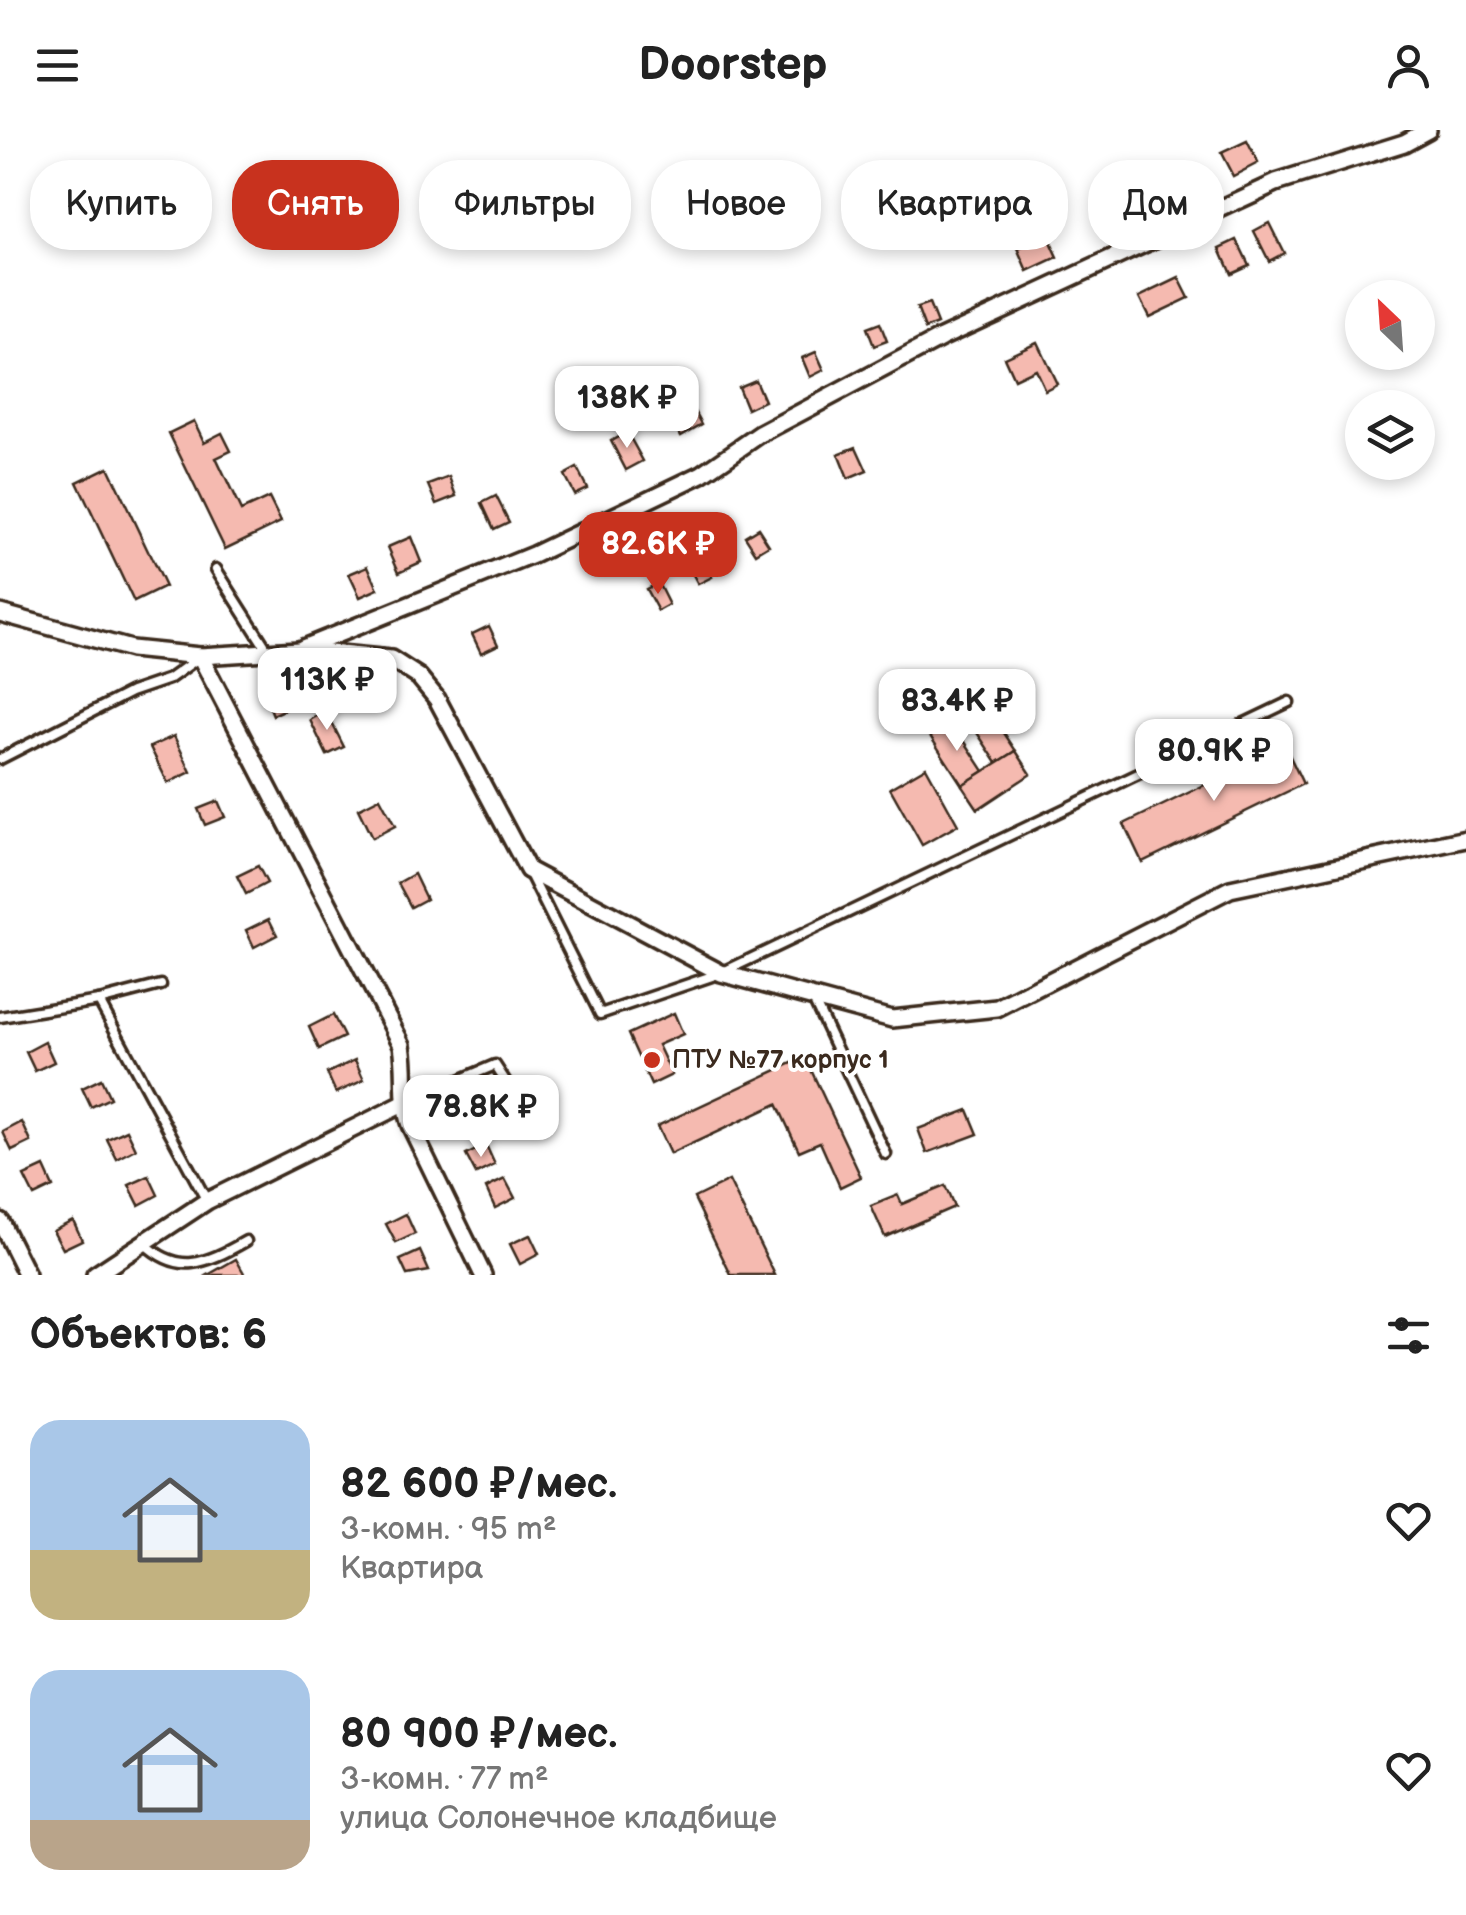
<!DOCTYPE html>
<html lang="ru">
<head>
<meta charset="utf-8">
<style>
	body { margin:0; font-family:"Balsamiq Sans",sans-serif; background:#f2f2f2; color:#222; height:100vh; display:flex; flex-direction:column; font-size:38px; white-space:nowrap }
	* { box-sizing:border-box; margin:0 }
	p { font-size:32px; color:#767676 }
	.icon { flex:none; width:55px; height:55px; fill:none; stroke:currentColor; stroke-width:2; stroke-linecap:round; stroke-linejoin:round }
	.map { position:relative; height:1145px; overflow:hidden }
	.sheet { display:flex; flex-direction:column; background:#fff; flex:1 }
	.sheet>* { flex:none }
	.hud { position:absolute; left:30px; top:30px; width:1408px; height:90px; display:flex; gap:20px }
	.needle { width:65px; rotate:335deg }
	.fabs { position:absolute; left:1345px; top:150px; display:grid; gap:20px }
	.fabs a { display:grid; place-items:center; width:90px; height:90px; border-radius:50%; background:#fff; box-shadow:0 5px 15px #0003; font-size:50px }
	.price { position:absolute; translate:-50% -85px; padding:0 22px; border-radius:20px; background:#fff; color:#222; font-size:32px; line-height:65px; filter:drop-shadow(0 2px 5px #0008) }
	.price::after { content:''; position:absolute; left:50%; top:60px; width:30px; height:22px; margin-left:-15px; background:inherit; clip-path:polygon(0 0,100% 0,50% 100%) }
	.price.active { background:#c8321e; color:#fff }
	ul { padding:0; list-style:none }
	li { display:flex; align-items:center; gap:30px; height:250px; padding:0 30px }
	li span { display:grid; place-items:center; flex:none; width:280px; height:200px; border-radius:30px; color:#555 }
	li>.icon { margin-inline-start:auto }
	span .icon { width:120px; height:120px; fill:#fffc; stroke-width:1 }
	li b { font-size:42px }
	h2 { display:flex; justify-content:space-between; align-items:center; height:120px; padding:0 30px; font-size:42px }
	.tag { padding:0 35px; border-radius:40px; background:#fff; box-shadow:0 5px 15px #0003; font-size:35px; line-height:90px }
	.tag.active { background:#c8321e; color:#fff }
	header { display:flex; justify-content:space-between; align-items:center; height:130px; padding:0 30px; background:#fff; font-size:45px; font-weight:800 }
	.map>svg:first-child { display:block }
</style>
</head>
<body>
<header><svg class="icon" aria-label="menu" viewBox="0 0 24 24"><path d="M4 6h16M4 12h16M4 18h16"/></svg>Doorstep<svg class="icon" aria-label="person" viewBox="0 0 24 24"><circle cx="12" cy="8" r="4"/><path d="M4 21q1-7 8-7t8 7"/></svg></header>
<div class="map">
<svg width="1466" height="1145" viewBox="0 0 1466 1145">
	<rect width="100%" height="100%" fill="#fff"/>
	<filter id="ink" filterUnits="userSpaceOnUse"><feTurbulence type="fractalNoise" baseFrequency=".01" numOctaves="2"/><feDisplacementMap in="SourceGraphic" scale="20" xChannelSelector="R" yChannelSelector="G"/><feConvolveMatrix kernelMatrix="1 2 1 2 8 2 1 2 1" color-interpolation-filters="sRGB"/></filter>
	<g filter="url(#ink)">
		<g fill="#f5bab0" stroke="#3b2a1e" stroke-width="2.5">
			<polygon points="1247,11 1258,33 1233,46 1221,23"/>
			<polygon points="1145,65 1154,85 1125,100 1115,80"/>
			<polygon points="1269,93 1284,123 1269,131 1254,101"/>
			<polygon points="1048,106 1058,128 1028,142 1018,119"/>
			<polygon points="1237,110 1249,135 1231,143 1220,118"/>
			<polygon points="1179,148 1189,168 1149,187 1139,167"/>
			<polygon points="929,174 937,194 925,199 917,178"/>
			<polygon points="880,193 887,211 874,216 867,198"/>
			<polygon points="1037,212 1057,254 1045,260 1035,239 1014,249 1004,227"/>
			<polygon points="816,222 824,240 810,247 802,228"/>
			<polygon points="755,250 764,271 747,279 738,257"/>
			<polygon points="689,270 702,294 681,306 668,281"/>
			<polygon points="194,291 204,312 222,303 231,321 216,328 241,381 269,368 281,392 225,419 169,303"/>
			<polygon points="627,302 643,331 626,340 611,311"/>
			<polygon points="856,317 867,341 848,349 838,324"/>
			<polygon points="108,337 165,457 134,472 77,352"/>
			<polygon points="577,338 587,358 574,364 564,345"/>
			<polygon points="450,347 457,366 437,374 429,355"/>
			<polygon points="496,366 509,392 494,399 482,373"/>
			<polygon points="758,398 769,415 756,423 745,406"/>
			<polygon points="411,407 421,432 399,442 388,417"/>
			<polygon points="702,428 712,447 698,454 688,435"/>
			<polygon points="368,436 378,459 360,467 349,444"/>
			<polygon points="658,453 669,475 658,481 646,459"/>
			<polygon points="489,496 498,515 481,523 472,504"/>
			<polygon points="308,551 315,566 273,585 266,568"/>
			<polygon points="987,577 1016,621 997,633 968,589"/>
			<polygon points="326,581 344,617 327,625 310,590"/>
			<polygon points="952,592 984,641 962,655 930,606"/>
			<polygon points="174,606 191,642 168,653 150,617"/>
			<polygon points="1285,616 1303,654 1142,732 1124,694"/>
			<polygon points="1016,621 1031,644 978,679 962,655"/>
			<polygon points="926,637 958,695 922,715 890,658"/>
			<polygon points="380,668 395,696 372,708 358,679"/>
			<polygon points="218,671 225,687 205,695 198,679"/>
			<polygon points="258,736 267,753 246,764 237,746"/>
			<polygon points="414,744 426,769 411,777 398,753"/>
			<polygon points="269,789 277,805 254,817 246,800"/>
			<polygon points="674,883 683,904 658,915 672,945 651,955 628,904"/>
			<polygon points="333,885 344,907 319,919 309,897"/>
			<polygon points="45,912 54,932 35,941 26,922"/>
			<polygon points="805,927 861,1047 840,1057 820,1012 799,1021 777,974 670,1024 657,996"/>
			<polygon points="355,930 364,950 336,963 327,943"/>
			<polygon points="101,949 110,968 91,977 82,958"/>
			<polygon points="523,962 532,982 513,991 503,972"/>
			<polygon points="968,980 978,1004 927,1023 918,999"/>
			<polygon points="22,992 31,1012 12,1021 3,1002"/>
			<polygon points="127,1000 136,1019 117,1029 107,1009"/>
			<polygon points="486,1015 495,1035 476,1044 466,1025"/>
			<polygon points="44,1037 53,1057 34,1066 24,1046"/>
			<polygon points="149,1046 158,1065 139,1075 129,1055"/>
			<polygon points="505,1049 515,1068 495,1078 486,1058"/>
			<polygon points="729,1051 775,1145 731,1145 694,1068"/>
			<polygon points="945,1056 954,1077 885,1107 871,1076 898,1065 902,1074"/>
			<polygon points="406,1084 415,1104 396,1113 386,1094"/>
			<polygon points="73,1090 82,1110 63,1119 53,1100"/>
			<polygon points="530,1105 539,1124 520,1134 510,1114"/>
			<polygon points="420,1121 429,1141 407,1145 400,1130"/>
			<polygon points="236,1129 245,1145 208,1145"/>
		</g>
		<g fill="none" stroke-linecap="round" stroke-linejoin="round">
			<defs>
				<g id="service">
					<polyline points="216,439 268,521"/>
					<polyline points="0,629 131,562 169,549 197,529"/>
					<polyline points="530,744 600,884 721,843 1289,572"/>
					<polyline points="813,869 886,1024"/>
					<polyline points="99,871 161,855"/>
					<polyline points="0,887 99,871 207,1071"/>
					<polyline points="407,972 495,935 506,952"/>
					<path d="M 144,1113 C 178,1145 204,1135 246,1111"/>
				</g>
				<g id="minor">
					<polyline points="0,483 131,519 200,526 299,520 391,529 419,547 437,569 528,740 721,843 892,889 997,878 1230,759 1466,709"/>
					<polyline points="303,518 533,425 702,344 760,304 941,208 1276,53 1404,13 1428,0"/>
					<path d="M 200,526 L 402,915 C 407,943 401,969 410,995 L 483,1145"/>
					<polyline points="0,1091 27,1145"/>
					<polyline points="95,1145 207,1071 403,974"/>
				</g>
			</defs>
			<use href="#service" stroke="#3b2a1e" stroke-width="15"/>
			<use href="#minor" stroke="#3b2a1e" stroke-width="22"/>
			<use href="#service" stroke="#fff" stroke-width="8"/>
			<use href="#minor" stroke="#fff" stroke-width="15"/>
		</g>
	</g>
	<circle fill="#c8321e" stroke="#fff" stroke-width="4" cx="652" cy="930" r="10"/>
	<g text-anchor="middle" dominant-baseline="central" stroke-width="8" stroke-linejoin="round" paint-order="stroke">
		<g font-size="25" font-weight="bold" fill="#3b2a1e" stroke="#fff" text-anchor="start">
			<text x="672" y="930">ПТУ №77 корпус 1</text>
		</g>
	</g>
</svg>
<div class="fabs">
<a><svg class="needle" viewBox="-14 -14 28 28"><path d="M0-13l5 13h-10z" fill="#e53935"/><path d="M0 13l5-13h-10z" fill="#767676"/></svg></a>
<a><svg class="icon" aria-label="layers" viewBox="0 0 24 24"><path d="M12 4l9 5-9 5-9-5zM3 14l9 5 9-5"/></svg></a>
</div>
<b class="price" style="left:627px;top:321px">138K ₽</b>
<b class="price active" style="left:658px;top:467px">82.6K ₽</b>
<b class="price" style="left:327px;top:603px">113K ₽</b>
<b class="price" style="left:957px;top:624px">83.4K ₽</b>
<b class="price" style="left:1214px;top:674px">80.9K ₽</b>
<b class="price" style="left:481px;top:1030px">78.8K ₽</b>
<div class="hud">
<a class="tag">Купить</a>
<a class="tag active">Снять</a>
<a class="tag">Фильтры</a>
<a class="tag">Новое</a>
<a class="tag">Квартира</a>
<a class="tag">Дом</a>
</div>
</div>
<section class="sheet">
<h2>Объектов: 6<svg class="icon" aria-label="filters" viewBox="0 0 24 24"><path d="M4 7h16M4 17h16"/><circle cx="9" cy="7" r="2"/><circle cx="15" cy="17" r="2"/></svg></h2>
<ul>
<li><span style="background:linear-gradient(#a9c7e8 65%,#c2b280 0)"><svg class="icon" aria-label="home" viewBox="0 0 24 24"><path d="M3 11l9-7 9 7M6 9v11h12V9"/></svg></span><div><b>82 600 ₽/мес.</b><p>3-комн. · 95 m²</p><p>Квартира</p></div><svg class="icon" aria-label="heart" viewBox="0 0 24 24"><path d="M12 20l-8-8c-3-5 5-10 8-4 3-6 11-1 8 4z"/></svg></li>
<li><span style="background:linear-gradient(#a9c7e8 75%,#b9a48a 0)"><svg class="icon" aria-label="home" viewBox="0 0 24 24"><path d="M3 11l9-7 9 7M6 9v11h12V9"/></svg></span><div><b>80 900 ₽/мес.</b><p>3-комн. · 77 m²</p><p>улица Солонечное кладбище</p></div><svg class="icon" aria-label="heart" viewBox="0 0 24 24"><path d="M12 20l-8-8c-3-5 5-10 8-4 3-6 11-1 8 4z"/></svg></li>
</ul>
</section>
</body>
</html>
